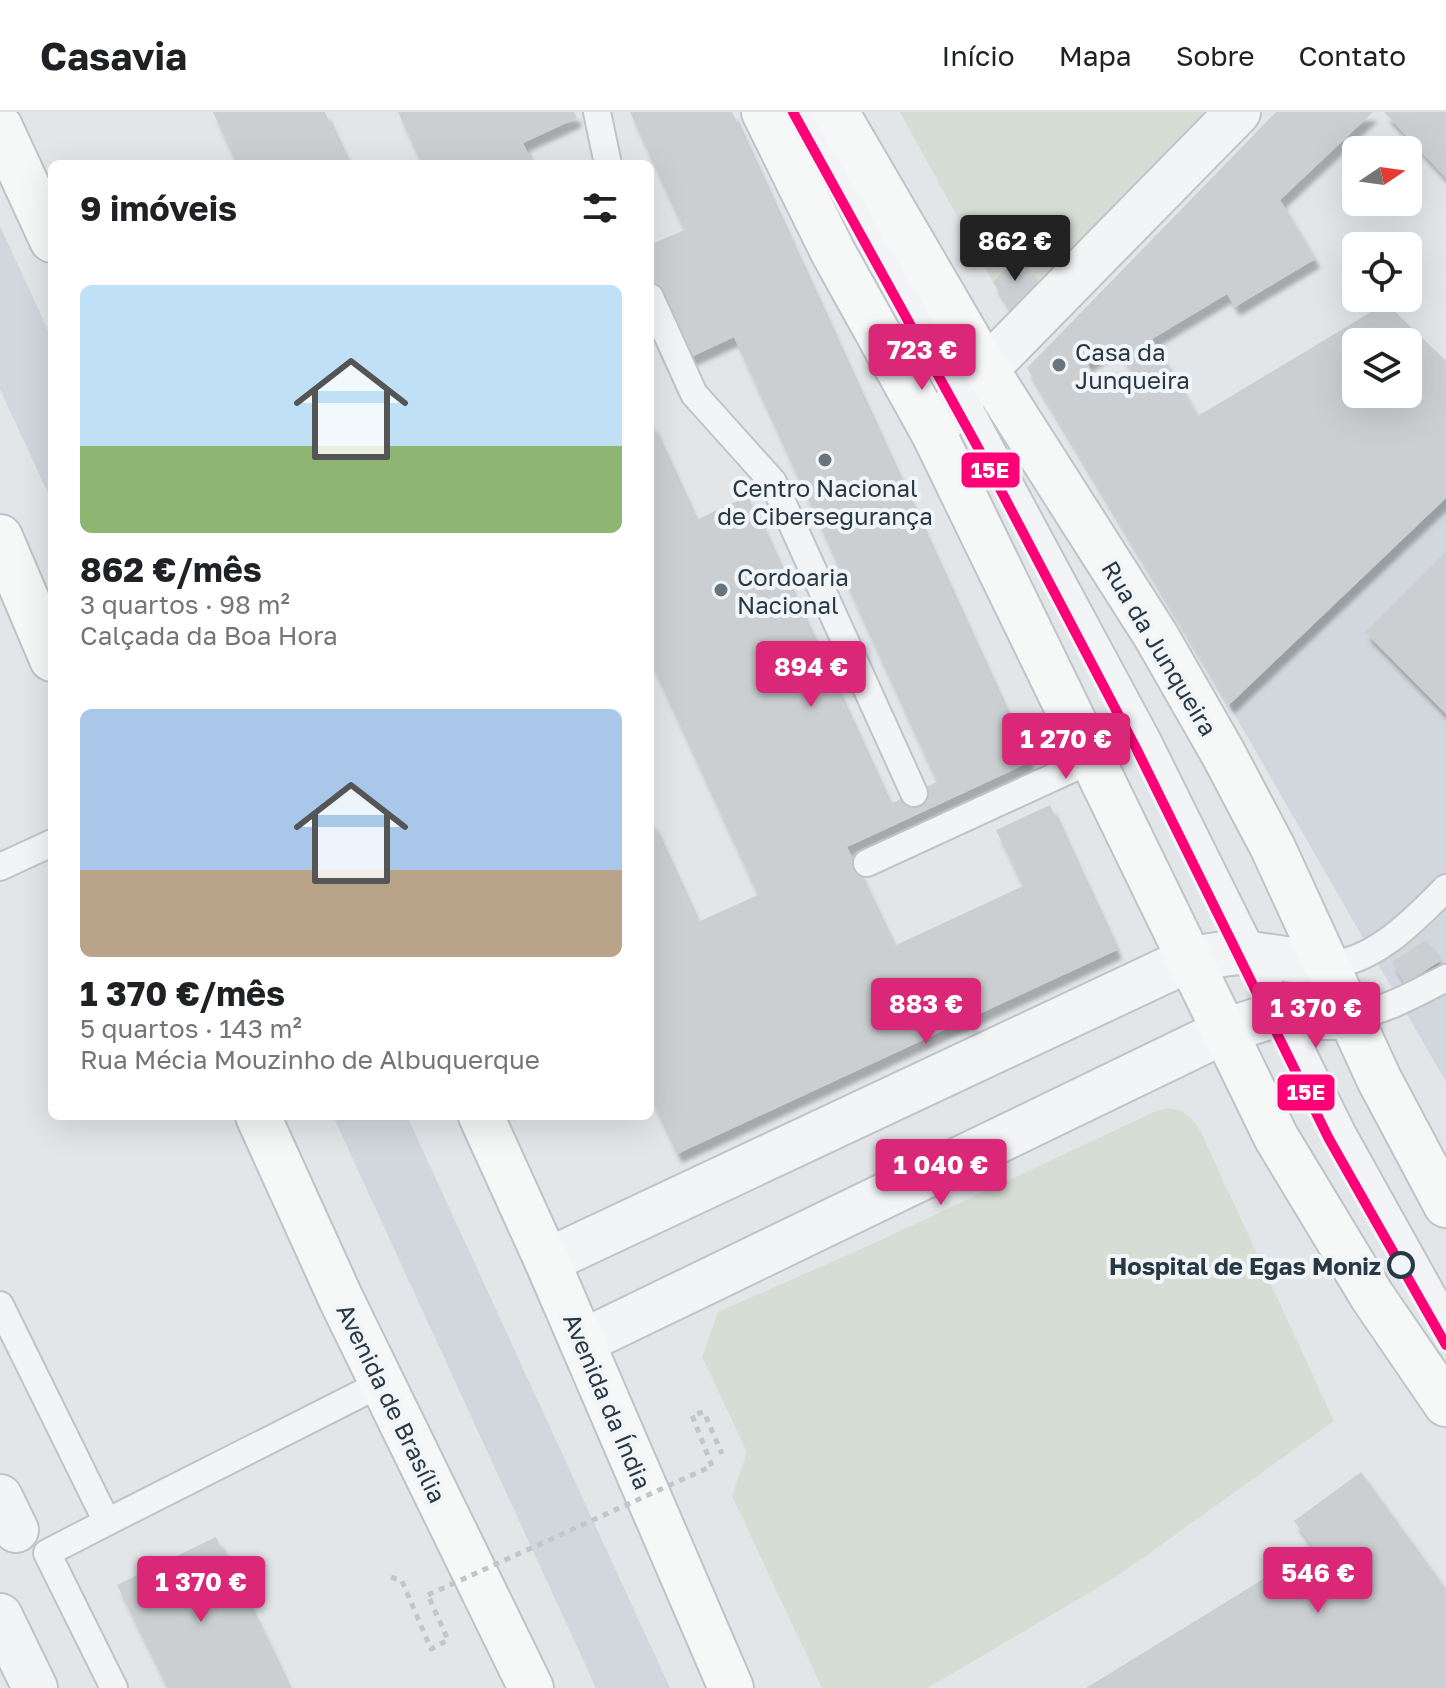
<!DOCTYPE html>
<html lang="pt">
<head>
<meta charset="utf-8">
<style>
	body { margin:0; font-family:"Golos Text",sans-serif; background:#f6f6f6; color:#202124; height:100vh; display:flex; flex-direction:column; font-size:30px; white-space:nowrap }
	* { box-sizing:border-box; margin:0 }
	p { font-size:26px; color:#757577 }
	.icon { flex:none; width:44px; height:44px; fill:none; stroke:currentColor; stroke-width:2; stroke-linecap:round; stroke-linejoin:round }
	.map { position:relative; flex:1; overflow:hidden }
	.panel { position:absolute; left:48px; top:48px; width:606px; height:960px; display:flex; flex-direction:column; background:#fff; border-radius:12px; box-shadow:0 8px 32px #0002 }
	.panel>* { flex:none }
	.needle { width:52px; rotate:77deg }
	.buttons { position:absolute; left:1342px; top:24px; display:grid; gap:16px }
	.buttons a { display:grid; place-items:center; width:80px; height:80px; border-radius:12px; background:#fff; box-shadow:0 8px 32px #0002; font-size:40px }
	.price { position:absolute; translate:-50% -68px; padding:0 18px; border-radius:8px; background:#db2777; color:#fff; font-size:26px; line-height:52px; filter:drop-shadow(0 2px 4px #0008) }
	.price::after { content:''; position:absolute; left:50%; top:48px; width:24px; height:18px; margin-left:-12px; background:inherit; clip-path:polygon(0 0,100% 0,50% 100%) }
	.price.active { background:#222; color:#fff }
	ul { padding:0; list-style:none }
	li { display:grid; align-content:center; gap:16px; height:424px; padding:0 32px }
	li span { display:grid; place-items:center; height:248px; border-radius:12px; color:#555 }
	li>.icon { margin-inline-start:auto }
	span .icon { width:144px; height:144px; fill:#fffc; stroke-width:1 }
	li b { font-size:34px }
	h2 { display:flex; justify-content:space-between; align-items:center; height:96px; padding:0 32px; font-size:34px }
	header { display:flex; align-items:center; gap:48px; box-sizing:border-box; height:112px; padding:0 40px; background:#fff; border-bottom:2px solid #e0e0e0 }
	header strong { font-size:38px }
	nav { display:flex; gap:44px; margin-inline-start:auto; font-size:28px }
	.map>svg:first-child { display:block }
</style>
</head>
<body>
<header>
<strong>Casavia</strong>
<nav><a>Início</a><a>Mapa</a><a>Sobre</a><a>Contato</a></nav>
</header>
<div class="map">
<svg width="1446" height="1576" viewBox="0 0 1446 1576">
	<defs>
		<filter id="shadow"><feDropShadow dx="5" dy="9" stdDeviation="2" flood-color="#0004"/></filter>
	</defs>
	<rect width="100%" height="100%" fill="#e3e6e9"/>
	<g fill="#d1d7dc">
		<polygon points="0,114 52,227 52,390 0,277"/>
		<polygon points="1446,380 1446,970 1229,593"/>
		<polygon points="333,1004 407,1004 670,1576 596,1576"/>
	</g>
	<g fill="#d6ddd4">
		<polygon points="900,0 1205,0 1011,198 993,170"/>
		<path d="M 1168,996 C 1184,998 1191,1004 1200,1018 L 1334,1309 L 1119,1463 L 928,1576 L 822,1576 L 732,1384 L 747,1340 L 702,1245 L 718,1200 L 868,1134 L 1154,1000 Z"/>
	</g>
	<g fill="#cccfd1" fill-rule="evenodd" filter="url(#shadow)">
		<polygon points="213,0 325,0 349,52 237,52"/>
		<polygon points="398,0 574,0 577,6 523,31 533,52 422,52"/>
		<polygon points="630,0 732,0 1030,650 847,735 894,834 1023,774 996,718 1050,693 1117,838 677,1042 650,984 650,706 698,810 758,783 650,548 650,308 696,408 748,384 890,692 937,670 734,225 689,246 650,161 650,133 684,118"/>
		<path d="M 1276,0 L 1373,0 L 1280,88 L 1315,147 L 1235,195 L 1227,182 L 1152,227 L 1198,304 L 1386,191 L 1446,249 L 1446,386 L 1229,593 L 1027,256 ZM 1356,230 L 1408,230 L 1408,282 L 1356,282 ZM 1117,233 L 1134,264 L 1105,281 L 1087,251 Z"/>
		<polygon points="1384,0 1446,0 1446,66"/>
		<polygon points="1018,145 1038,170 1011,198 993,170"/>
		<polygon points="1446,440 1446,602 1365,520"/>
		<polygon points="1426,828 1440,849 1405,872 1392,850"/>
		<polygon points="1361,1360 1446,1477 1446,1576 1086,1576 1314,1436 1294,1409"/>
		<polygon points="216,1425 268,1531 289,1576 168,1576 117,1473"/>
	</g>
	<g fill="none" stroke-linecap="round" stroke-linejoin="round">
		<defs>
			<g id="lane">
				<polyline points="597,0 608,52"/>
				<polyline points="810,0 1147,627 1342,1020 1446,1207"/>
				<polyline points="650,185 694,282 773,370 914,681"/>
				<polyline points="867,751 1093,647"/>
				<polyline points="0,755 52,731"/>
				<path d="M 1326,853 C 1374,851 1414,808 1446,776"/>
				<path d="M 1350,905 C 1385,899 1415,882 1446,866"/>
				<polyline points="0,1193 107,1410 382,1271"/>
				<polyline points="107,1410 47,1441 114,1576"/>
			</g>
			<g id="street">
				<polyline points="933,320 986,257 1238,0"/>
				<polyline points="547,1149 1190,847 1237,840 1326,853"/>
				<polyline points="582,1230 1225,919 1268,905 1350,905"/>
				<polyline points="0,1385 16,1418"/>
				<polyline points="0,1504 35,1576"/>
			</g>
			<g id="secondary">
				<polyline points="764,0 833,140 933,320 1276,1025 1372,1184 1446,1292"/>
				<polyline points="836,0 986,257 1156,524 1224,643 1273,736 1379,967 1446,1093"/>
			</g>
			<g id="primary">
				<polyline points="0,15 52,128"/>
				<polyline points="0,425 52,547"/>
				<polyline points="258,1004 341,1187 531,1576"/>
				<polyline points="481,1004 547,1149 731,1576"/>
			</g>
		</defs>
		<use href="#lane" stroke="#c1c4c7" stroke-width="30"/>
		<use href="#street" stroke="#c1c4c7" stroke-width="48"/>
		<use href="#secondary" stroke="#c1c4c7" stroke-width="48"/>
		<use href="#primary" stroke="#bfc3c7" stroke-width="48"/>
		<g stroke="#c1c6c9" stroke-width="5" stroke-dasharray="6 6" stroke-linecap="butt">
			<polyline points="712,1354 692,1303 704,1300 722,1342"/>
			<polyline points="391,1465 402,1469 431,1537 448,1528 428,1483"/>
		</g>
		<use href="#lane" stroke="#f3f4f5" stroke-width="26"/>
		<use href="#street" stroke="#f3f4f5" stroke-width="44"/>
		<use href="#secondary" stroke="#f6f7f7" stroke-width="44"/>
		<use href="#primary" stroke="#f6f7f7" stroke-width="44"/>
		<polyline stroke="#c1c6c9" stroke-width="5" stroke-dasharray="6 6" stroke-linecap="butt" points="428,1483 712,1354"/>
		<defs>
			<polyline id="tram-1" points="793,0 987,352 1136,636 1329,1027 1446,1233"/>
		</defs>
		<use href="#tram-1" stroke="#f1f5f8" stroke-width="16"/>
		<use href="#tram-1" stroke="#f07" stroke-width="10"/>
	</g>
	<g fill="#69757e" stroke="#f1f5f8" stroke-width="3">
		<circle cx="1059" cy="253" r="8"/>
		<circle cx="825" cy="348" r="8"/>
		<circle cx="721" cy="478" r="8"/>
	</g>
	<circle fill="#f1f5f8" stroke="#283844" stroke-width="4" cx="1401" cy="1153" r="12"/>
	<g text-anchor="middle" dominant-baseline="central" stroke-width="8" stroke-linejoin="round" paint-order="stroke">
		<g font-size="24" fill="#283844" stroke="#f1f5f8" text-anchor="start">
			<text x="1075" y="239">Casa da<tspan x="1075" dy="28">Junqueira</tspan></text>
			<text x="825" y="375" text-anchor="middle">Centro Nacional<tspan x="825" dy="28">de Cibersegurança</tspan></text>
			<text x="737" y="464">Cordoaria<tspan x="737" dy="28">Nacional</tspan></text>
		</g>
		<g font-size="24" fill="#283844" stroke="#f1f5f8">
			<text transform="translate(1160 536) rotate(59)">Rua da Junqueira</text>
			<text transform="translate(608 1289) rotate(67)">Avenida da Índia</text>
			<text transform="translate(392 1291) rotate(64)">Avenida de Brasília</text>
		</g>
		<g font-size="24" font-weight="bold" fill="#283844" stroke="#f1f5f8" text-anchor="end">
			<text x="1381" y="1153">Hospital de Egas Moniz</text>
		</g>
	</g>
	<g stroke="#f1f5f8" stroke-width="3">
		<rect x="960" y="339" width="61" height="38" rx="8" fill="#f07"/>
		<rect x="1276" y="961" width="60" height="39" rx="8" fill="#f07"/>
	</g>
	<g font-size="22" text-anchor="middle" font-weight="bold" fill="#fff">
		<text x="990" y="366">15E</text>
		<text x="1306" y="988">15E</text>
	</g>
</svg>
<div class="buttons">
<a><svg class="needle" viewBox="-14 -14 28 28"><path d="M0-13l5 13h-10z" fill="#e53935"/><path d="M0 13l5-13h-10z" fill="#757577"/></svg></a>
<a><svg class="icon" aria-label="locate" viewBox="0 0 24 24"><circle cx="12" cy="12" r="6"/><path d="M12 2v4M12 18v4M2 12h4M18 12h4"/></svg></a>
<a><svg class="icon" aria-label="layers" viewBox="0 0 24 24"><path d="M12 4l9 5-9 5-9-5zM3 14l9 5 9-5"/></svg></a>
</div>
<b class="price active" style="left:1015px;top:171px">862 €</b>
<b class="price" style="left:922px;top:280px">723 €</b>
<b class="price" style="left:811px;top:597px">894 €</b>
<b class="price" style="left:1066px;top:669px">1 270 €</b>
<b class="price" style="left:926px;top:934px">883 €</b>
<b class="price" style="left:1316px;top:938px">1 370 €</b>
<b class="price" style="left:941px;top:1095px">1 040 €</b>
<b class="price" style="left:1318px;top:1503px">546 €</b>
<b class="price" style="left:201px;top:1512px">1 370 €</b>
<section class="panel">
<h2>9 imóveis<svg class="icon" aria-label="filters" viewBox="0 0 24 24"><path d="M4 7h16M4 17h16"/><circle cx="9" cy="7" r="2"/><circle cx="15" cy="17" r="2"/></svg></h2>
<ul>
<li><span style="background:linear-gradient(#bfe0f5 65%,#8fb573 0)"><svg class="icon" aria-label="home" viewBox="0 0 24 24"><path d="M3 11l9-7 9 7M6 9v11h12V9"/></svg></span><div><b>862 €/mês</b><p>3 quartos · 98 m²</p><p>Calçada da Boa Hora</p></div></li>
<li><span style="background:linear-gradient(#a9c7e8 65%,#b9a48a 0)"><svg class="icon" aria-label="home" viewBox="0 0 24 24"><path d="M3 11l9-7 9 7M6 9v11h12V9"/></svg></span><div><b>1 370 €/mês</b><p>5 quartos · 143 m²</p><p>Rua Mécia Mouzinho de Albuquerque</p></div></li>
</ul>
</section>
</div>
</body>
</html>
